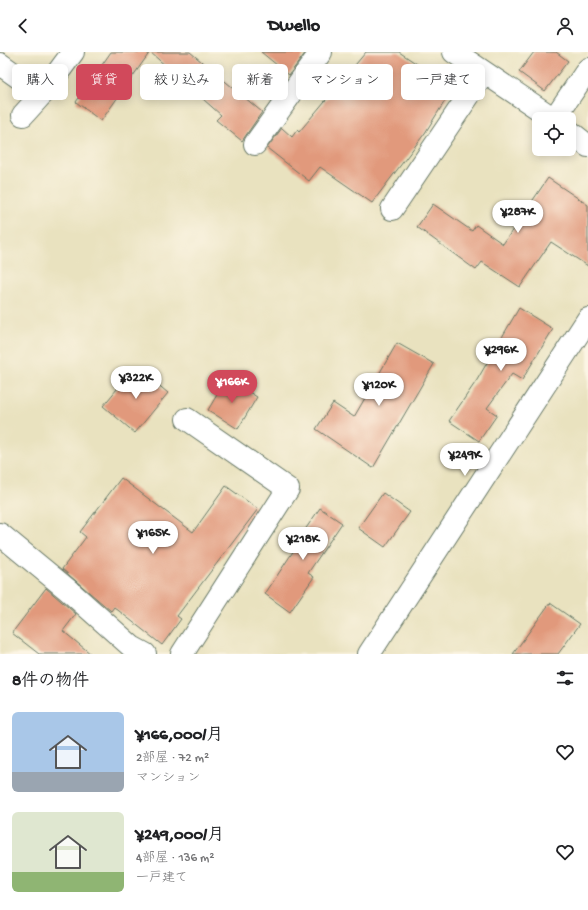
<!DOCTYPE html>
<html lang="ja">
<head>
<meta charset="utf-8">
<style>
	body { margin:0; font-family:"Gochi Hand","Klee One",sans-serif; background:#f6f6f6; color:#202124; height:100vh; display:flex; flex-direction:column; font-size:15px; white-space:nowrap }
	* { box-sizing:border-box; margin:0 }
	p { font-size:13px; color:#757577 }
	.icon { flex:none; width:22px; height:22px; fill:none; stroke:currentColor; stroke-width:2; stroke-linecap:round; stroke-linejoin:round }
	.map { position:relative; height:602px; overflow:hidden }
	.drawer { display:flex; flex-direction:column; background:#fff; flex:1 }
	.drawer>* { flex:none }
	.guide { position:absolute; left:12px; top:12px; width:564px; height:36px; display:flex; gap:8px }
	.tools { position:absolute; left:532px; top:60px; display:grid; gap:8px }
	.tools a { display:grid; place-items:center; width:44px; height:44px; border-radius:6px; background:#fff; box-shadow:0 2px 10px #0003; font-size:20px }
	.price { position:absolute; translate:-50% -34px; padding:0 9px; border-radius:14px; background:#fff; color:#222; font-size:13px; line-height:26px; filter:drop-shadow(0 1px 2px #0008) }
	.price::after { content:''; position:absolute; left:50%; top:24px; width:12px; height:9px; margin-left:-6px; background:inherit; clip-path:polygon(0 0,100% 0,50% 100%) }
	.price.selected { background:#d1495b; color:#fff }
	ul { padding:0; list-style:none }
	li { display:flex; align-items:center; gap:12px; height:100px; padding:0 12px }
	li span { display:grid; place-items:center; flex:none; width:112px; height:80px; border-radius:6px; color:#555 }
	li>.icon { margin-inline-start:auto }
	span .icon { width:48px; height:48px; fill:#fffc; stroke-width:1 }
	li b { font-size:17px }
	h2 { display:flex; justify-content:space-between; align-items:center; height:48px; padding:0 12px; font-size:17px }
	.tag { padding:0 14px; border-radius:6px; background:#fff; box-shadow:0 2px 10px #0003; font-size:14px; line-height:36px }
	.tag.selected { background:#d1495b; color:#fff }
	header { display:flex; justify-content:space-between; align-items:center; height:52px; padding:0 12px; background:#fff; font-size:18px; font-weight:700 }
	.map>svg:first-child { display:block }
</style>
</head>
<body>
<header><svg class="icon" aria-label="back" viewBox="0 0 24 24"><path d="M15 5l-7 7 7 7"/></svg>Dwello<svg class="icon" aria-label="person" viewBox="0 0 24 24"><circle cx="12" cy="8" r="4"/><path d="M4 21q1-7 8-7t8 7"/></svg></header>
<div class="map">
<svg width="588" height="602" viewBox="0 0 588 602">
	<rect width="100%" height="100%" fill="#fcf5e5"/>
	<filter id="ink" filterUnits="userSpaceOnUse"><feTurbulence type="fractalNoise" baseFrequency=".025" numOctaves="2"/><feDisplacementMap in="SourceGraphic" scale="8" xChannelSelector="R" yChannelSelector="G"/><feConvolveMatrix kernelMatrix="1 2 1 2 8 2 1 2 1" color-interpolation-filters="sRGB"/></filter>
	<filter id="wash" filterUnits="userSpaceOnUse"><feTurbulence type="fractalNoise" baseFrequency=".012" numOctaves="4" result="noise"/><feDisplacementMap in="SourceGraphic" scale="16" xChannelSelector="R" yChannelSelector="G"/><feGaussianBlur stdDeviation="0.9" result="paint"/><feColorMatrix in="noise" values="0 0 0 0 0 0 0 0 0 0 0 0 0 0 0 0 0 1.4 0 .05"/><feComposite in="paint" operator="in"/></filter>
	<g filter="url(#wash)">
		<rect width="100%" height="100%" fill="#e9e2bf"/>
		<g id="blocks">
			<g fill="#e1997c">
				<polygon points="111,0 150,0 101,69 76,50"/>
				<polygon points="150,0 190,0 262,60 242,89 216,68 221,63"/>
				<polygon points="261,0 306,0 289,23"/>
				<polygon points="366,0 399,0 453,36 425,81 372,151 320,115 309,129 267,96 282,76 292,85 297,78 299,80"/>
				<polygon points="534,0 556,0 568,9 545,39 519,20"/>
				<polygon points="548,126 588,153 588,214 551,190 520,235 482,210 476,218 417,175 433,152 472,179 476,173 503,192"/>
				<polygon points="519,256 553,277 522,328 512,322 487,356 497,363 479,389 449,369 477,328"/>
				<polygon points="397,291 434,312 373,416 316,377 333,351 354,365"/>
				<polygon points="136,314 168,341 135,381 103,354"/>
				<polygon points="227,326 257,345 238,377 208,358"/>
				<polygon points="121,426 193,480 226,434 258,457 177,564 181,567 162,593 114,555 111,559 62,517 86,485 80,480"/>
				<polygon points="383,441 410,460 385,495 358,476"/>
				<polygon points="320,456 342,471 308,521 314,525 290,560 265,542 302,486 300,485"/>
				<polygon points="46,536 76,562 63,579 91,602 39,602 12,581"/>
				<polygon points="550,551 580,572 558,602 513,602"/>
			</g>
		</g>
	</g>
	<g filter="url(#ink)">
		<use href="#blocks" fill-opacity="0" stroke="#667765" stroke-width="1"/>
		<g fill="none" stroke-linecap="round" stroke-linejoin="round">
			<defs>
				<g id="minor">
					<polyline points="454,0 554,67"/>
					<polyline points="0,12 42,42"/>
					<polyline points="23,63 42,42 73,0"/>
					<polyline points="554,67 588,17"/>
					<polyline points="569,79 588,94"/>
					<polyline points="255,92 321,0"/>
					<polyline points="392,157 484,21"/>
					<polyline points="0,482 68,538 132,595 145,602"/>
					<polyline points="182,602 288,437 187,367"/>
					<polyline points="369,602 588,267"/>
				</g>
			</defs>
			<use href="#minor" stroke="#667765" stroke-width="24"/>
			<use href="#minor" stroke="#fff" stroke-width="22"/>
		</g>
	</g>
</svg>
<div class="tools">
<a><svg class="icon" aria-label="locate" viewBox="0 0 24 24"><circle cx="12" cy="12" r="6"/><path d="M12 2v4M12 18v4M2 12h4M18 12h4"/></svg></a>
</div>
<b class="price" style="left:518px;top:182px">¥287K</b>
<b class="price" style="left:501px;top:320px">¥296K</b>
<b class="price" style="left:136px;top:348px">¥322K</b>
<b class="price selected" style="left:232px;top:352px">¥166K</b>
<b class="price" style="left:379px;top:355px">¥120K</b>
<b class="price" style="left:465px;top:425px">¥249K</b>
<b class="price" style="left:153px;top:503px">¥165K</b>
<b class="price" style="left:303px;top:509px">¥218K</b>
<div class="guide">
<a class="tag">購入</a>
<a class="tag selected">賃貸</a>
<a class="tag">絞り込み</a>
<a class="tag">新着</a>
<a class="tag">マンション</a>
<a class="tag">一戸建て</a>
</div>
</div>
<section class="drawer">
<h2>8件の物件<svg class="icon" aria-label="filters" viewBox="0 0 24 24"><path d="M4 7h16M4 17h16"/><circle cx="9" cy="7" r="2"/><circle cx="15" cy="17" r="2"/></svg></h2>
<ul>
<li><span style="background:linear-gradient(#a9c7e8 75%,#9aa5b1 0)"><svg class="icon" aria-label="home" viewBox="0 0 24 24"><path d="M3 11l9-7 9 7M6 9v11h12V9"/></svg></span><div><b>¥166,000/月</b><p>2部屋 · 72 m²</p><p>マンション</p></div><svg class="icon" aria-label="heart" viewBox="0 0 24 24"><path d="M12 20l-8-8c-3-5 5-10 8-4 3-6 11-1 8 4z"/></svg></li>
<li><span style="background:linear-gradient(#dfe7d0 75%,#8fb573 0)"><svg class="icon" aria-label="home" viewBox="0 0 24 24"><path d="M3 11l9-7 9 7M6 9v11h12V9"/></svg></span><div><b>¥249,000/月</b><p>4部屋 · 136 m²</p><p>一戸建て</p></div><svg class="icon" aria-label="heart" viewBox="0 0 24 24"><path d="M12 20l-8-8c-3-5 5-10 8-4 3-6 11-1 8 4z"/></svg></li>
</ul>
</section>
</body>
</html>
